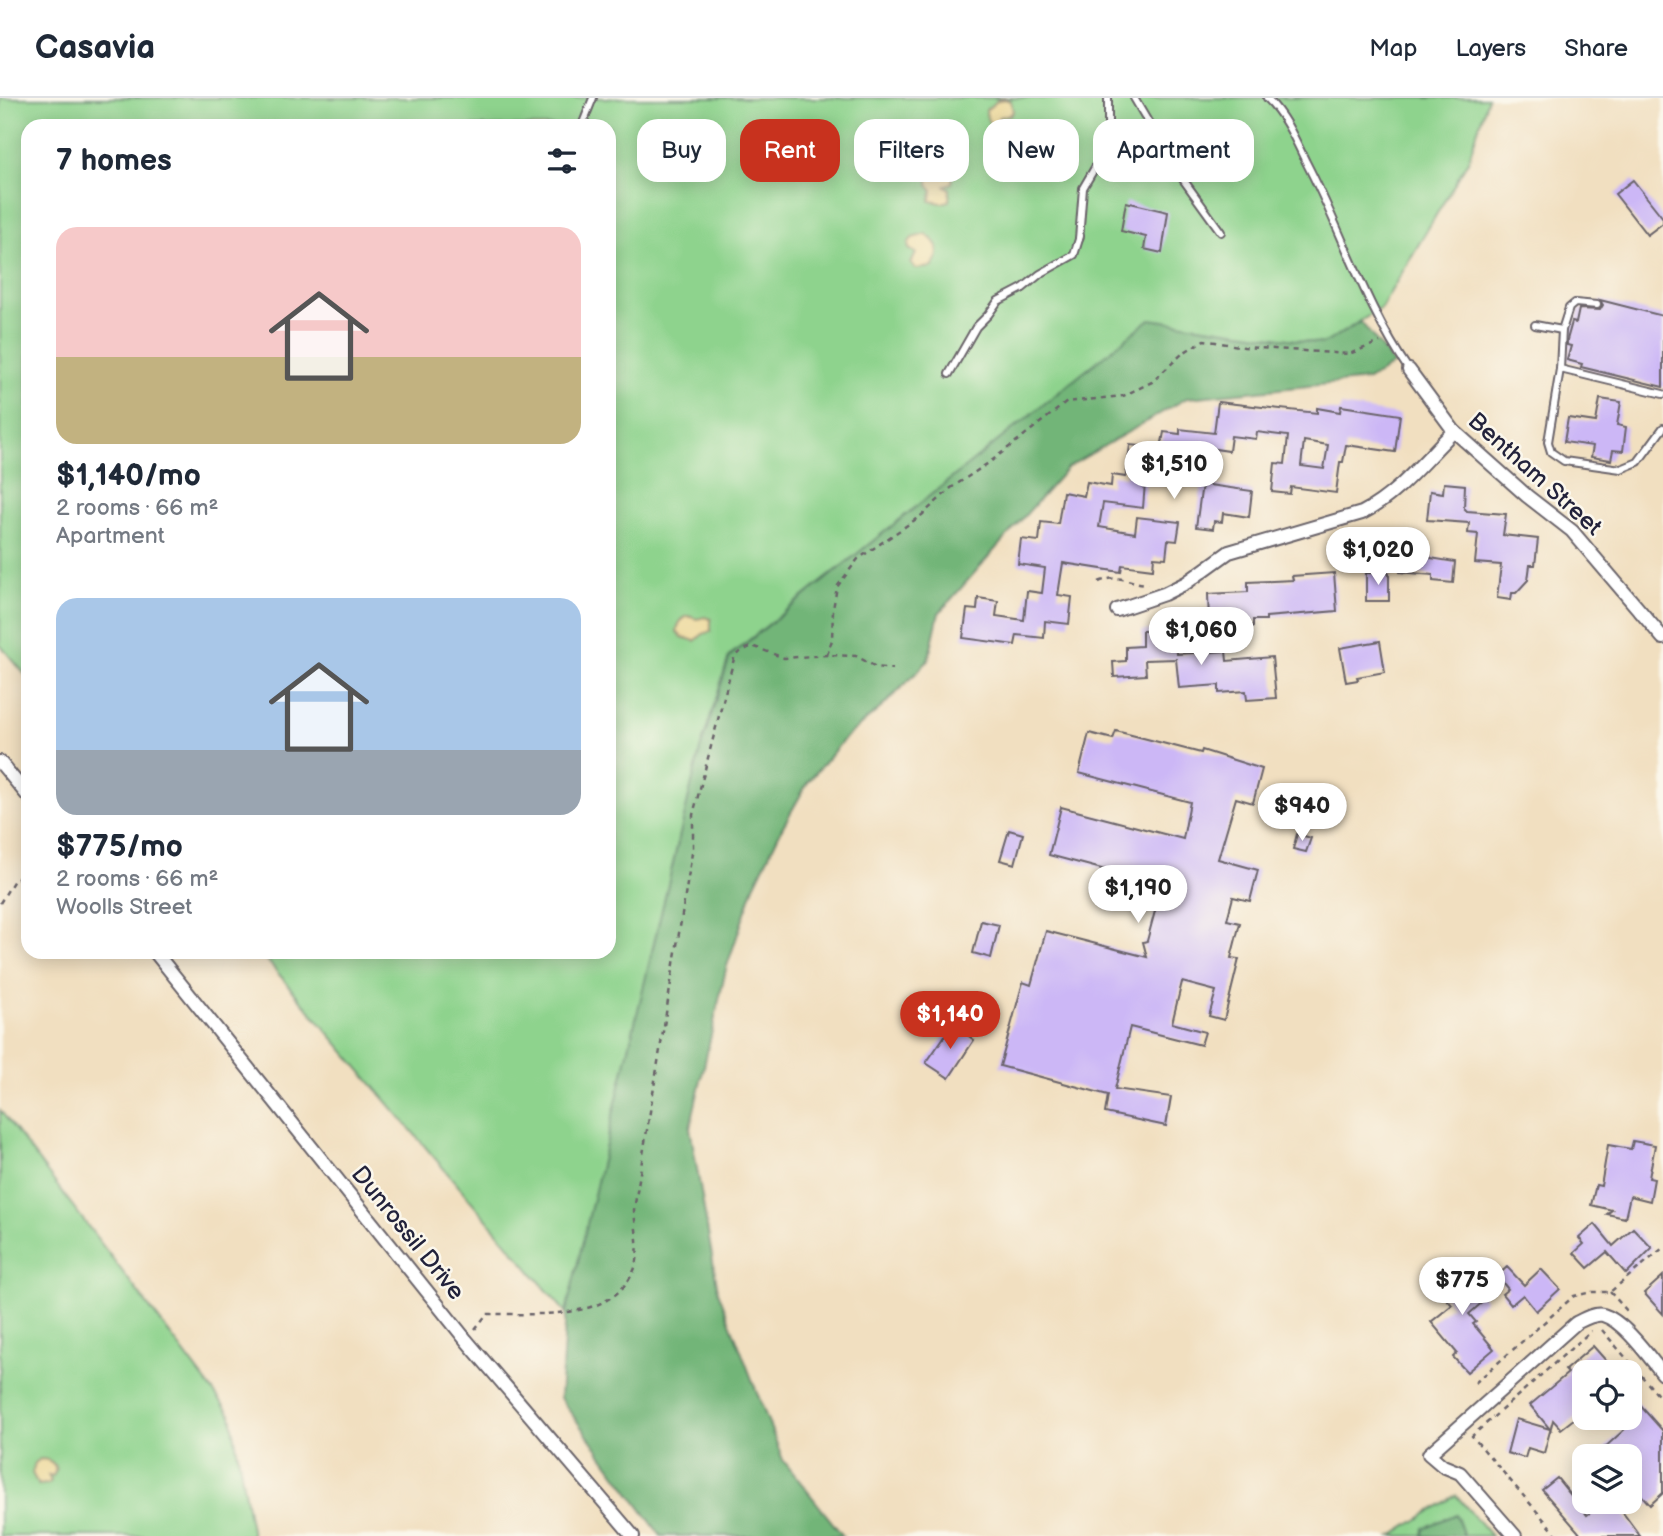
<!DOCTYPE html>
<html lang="en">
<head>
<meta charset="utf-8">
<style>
	body { margin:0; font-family:"Balsamiq Sans",sans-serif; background:#f6f6f7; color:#1f2937; height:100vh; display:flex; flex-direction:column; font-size:26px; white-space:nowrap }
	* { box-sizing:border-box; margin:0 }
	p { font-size:23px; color:#747a83 }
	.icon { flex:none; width:38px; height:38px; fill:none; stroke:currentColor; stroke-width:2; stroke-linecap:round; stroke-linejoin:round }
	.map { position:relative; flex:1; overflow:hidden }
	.drawer { position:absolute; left:21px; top:21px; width:595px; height:840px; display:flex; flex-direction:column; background:#fff; border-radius:21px; box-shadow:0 4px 18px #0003 }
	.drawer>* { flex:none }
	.top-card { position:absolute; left:637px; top:21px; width:665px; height:63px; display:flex; gap:14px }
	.controls { position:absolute; left:1572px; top:1262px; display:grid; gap:14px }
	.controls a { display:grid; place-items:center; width:70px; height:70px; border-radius:14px; background:#fff; box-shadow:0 4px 18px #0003; font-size:35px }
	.price { position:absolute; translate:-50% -60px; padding:0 16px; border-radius:24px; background:#fff; color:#222; font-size:23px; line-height:46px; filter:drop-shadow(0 2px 4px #0008) }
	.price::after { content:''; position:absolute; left:50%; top:42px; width:21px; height:16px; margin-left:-10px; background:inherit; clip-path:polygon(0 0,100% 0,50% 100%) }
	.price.selected { background:#c8321e; color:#fff }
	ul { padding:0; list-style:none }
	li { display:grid; align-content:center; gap:14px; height:371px; padding:0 35px }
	li span { display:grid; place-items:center; height:217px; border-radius:21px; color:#555 }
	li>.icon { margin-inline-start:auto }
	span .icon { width:126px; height:126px; fill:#fffc; stroke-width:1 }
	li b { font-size:30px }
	h2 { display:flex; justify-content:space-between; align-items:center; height:84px; padding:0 35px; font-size:30px }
	.chip { padding:0 24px; border-radius:21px; background:#fff; box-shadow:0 4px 18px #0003; font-size:24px; line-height:63px }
	.chip.selected { background:#c8321e; color:#fff }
	header { display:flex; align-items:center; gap:42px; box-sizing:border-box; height:98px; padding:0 35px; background:#fff; border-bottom:2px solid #e0e1e3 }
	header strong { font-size:33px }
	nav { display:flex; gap:38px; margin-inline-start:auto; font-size:24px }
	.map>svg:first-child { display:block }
</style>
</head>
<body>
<header>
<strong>Casavia</strong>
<nav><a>Map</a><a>Layers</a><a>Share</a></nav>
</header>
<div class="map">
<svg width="1663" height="1438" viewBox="0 0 1663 1438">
	<rect width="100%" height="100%" fill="#fbf7ec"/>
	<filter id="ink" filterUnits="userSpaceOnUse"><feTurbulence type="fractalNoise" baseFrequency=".0143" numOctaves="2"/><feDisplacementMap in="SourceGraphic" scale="14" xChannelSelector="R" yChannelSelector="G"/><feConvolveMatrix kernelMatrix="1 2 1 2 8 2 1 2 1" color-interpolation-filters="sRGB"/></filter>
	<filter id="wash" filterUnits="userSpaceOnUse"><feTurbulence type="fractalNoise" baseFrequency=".00686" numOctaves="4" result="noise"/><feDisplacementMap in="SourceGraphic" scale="28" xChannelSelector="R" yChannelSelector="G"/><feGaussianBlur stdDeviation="1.57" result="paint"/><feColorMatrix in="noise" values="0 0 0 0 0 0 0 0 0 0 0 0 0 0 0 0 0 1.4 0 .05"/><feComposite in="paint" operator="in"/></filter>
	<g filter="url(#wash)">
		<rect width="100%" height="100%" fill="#f1dfc0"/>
		<g fill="#8ed38d" stroke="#587a64" stroke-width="2">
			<polygon points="0,0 1488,0 1468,63 1381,210 1324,246 1150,222 729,558 702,646 567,1216 260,854 609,854 609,28 28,28 28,580 0,547"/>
			<polygon points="0,1012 231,1317 252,1438 0,1438"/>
			<polygon points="1456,1397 1491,1438 1392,1438"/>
		</g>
		<g fill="#72b578" stroke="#4a6c5a" stroke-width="2">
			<polygon points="1150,221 1323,246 1361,224 1394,266 1368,282 1187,300 1068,369 939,515 928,563 883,608 844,641 808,684 782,730 754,788 726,871 690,1030 718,1193 783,1362 843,1438 661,1438 560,1300 566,1214 700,652 730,558"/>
			<polygon points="1456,1416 1464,1438 1423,1438 1424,1430"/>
		</g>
		<g fill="#eeda9e" stroke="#887e6c" stroke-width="2">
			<path d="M 1005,1 L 1011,3 L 1013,14 L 1010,17 L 999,19 L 999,22 L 1006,21 L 1009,24 L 1005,33 L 999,34 C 990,29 986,22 986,12 L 998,2 Z"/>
			<polygon points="942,68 952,71 952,85 945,88 950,91 949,103 942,105 930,103 933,92 928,87 928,81 935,69"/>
			<polygon points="926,136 937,146 938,157 933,169 916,171 911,166 916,155 909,151 908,146 912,140"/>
			<path d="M 688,518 L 697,521 L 705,519 L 711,521 L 711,533 L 703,536 L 695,543 L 682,539 L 677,534 C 678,525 681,521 688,518 Z"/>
			<path d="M 40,1361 C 51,1361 60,1368 53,1378 L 48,1377 L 51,1383 L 48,1386 L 38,1387 L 32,1375 L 35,1365 Z"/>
		</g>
		<g id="blocks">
			<g fill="#ccb7f6" fill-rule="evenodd">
				<polygon points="1633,82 1663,120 1663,125 1647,137 1615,96"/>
				<polygon points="1126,104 1168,114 1162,155 1144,151 1146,139 1121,133"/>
				<polygon points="1600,202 1663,218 1663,289 1581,269 1582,266 1567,262 1571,248 1567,247 1567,242 1572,224 1576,225 1579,211 1600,212 1603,207"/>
				<polygon points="1600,301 1621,304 1617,327 1626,329 1623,353 1613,352 1611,362 1591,359 1593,348 1564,344 1568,320 1596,324"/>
				<path d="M 1218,304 L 1317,315 L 1317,310 L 1340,314 L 1341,308 L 1400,317 L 1395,354 L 1346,347 L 1343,364 L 1340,364 L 1336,395 L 1291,389 L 1290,396 L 1272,394 L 1275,365 L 1285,366 L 1288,338 L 1257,334 L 1256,341 L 1231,338 L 1229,353 L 1215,351 L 1212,377 L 1199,376 L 1201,363 L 1165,358 L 1161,387 L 1145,385 L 1143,410 L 1103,405 L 1099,429 L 1135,435 L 1137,419 L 1180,424 L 1177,443 L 1168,442 L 1166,460 L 1154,459 L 1153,471 L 1122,467 L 1121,474 L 1063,465 L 1058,497 L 1072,499 L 1069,526 L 1045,523 L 1044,540 L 1017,537 L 1015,547 L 963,540 L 967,511 L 977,512 L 978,500 L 998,503 L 996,518 L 1024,522 L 1027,493 L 1042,495 L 1045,470 L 1018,466 L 1021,441 L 1039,443 L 1041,424 L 1058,426 L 1063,394 L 1084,398 L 1087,384 L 1111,388 L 1112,377 L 1126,379 L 1130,347 L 1161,350 L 1164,334 L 1180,336 L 1180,331 L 1214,335 ZM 1304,343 L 1328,347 L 1324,371 L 1301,368 Z"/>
				<polygon points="1444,385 1465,387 1464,410 1467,413 1506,416 1503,437 1538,441 1535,467 1530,467 1528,482 1516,495 1512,495 1511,502 1497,500 1501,467 1475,465 1478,436 1468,435 1469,425 1427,422 1430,393 1443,395"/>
				<polygon points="1202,386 1252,393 1249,419 1223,415 1222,424 1214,423 1213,431 1196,429"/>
				<polygon points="1392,434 1407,435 1405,451 1391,450"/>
				<polygon points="1401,455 1455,464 1453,485 1433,483 1433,477 1400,474"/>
				<polygon points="1334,475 1337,513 1266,519 1266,522 1253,522 1253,529 1239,531 1215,532 1215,524 1209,524 1208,496 1248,494 1248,484 1293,482 1292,478"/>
				<rect x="1366" y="475" width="23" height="28"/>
				<polygon points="1175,531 1177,556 1226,553 1227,563 1272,559 1276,600 1247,602 1246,593 1219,595 1219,587 1179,590 1176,561 1145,562 1146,577 1114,579 1113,564 1126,563 1126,549 1142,548 1142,533"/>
				<polygon points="1380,543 1385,574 1357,579 1358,582 1346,584 1340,550"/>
				<polygon points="1116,633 1201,655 1202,652 1262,671 1253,705 1236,700 1218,761 1258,772 1250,803 1233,799 1227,822 1240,825 1231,860 1239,861 1224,922 1209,918 1216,893 1182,884 1172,925 1205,934 1201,947 1130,929 1115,991 1171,999 1166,1028 1105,1015 1108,997 1000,968 1023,884 1031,887 1046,833 1147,859 1143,844 1147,843 1162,787 1049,757 1061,709 1183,741 1190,704 1079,675 1089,635 1113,641"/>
				<polygon points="1009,732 1023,736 1015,766 1000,762"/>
				<polygon points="1297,736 1311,740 1306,754 1293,751"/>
				<polygon points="981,823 999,827 991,860 973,855"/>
				<polygon points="953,926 974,942 949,980 926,965"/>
				<polygon points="1633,1043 1655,1047 1649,1080 1654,1081 1650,1103 1630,1098 1625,1120 1607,1116 1612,1112 1591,1107 1596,1087 1601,1088 1608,1047 1631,1051"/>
				<polygon points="1595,1126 1613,1148 1633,1130 1652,1150 1626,1176 1607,1154 1588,1170 1574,1155 1584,1146 1579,1140"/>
				<polygon points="1458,1160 1476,1181 1471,1185 1485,1202 1469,1216 1476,1224 1473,1226 1494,1251 1467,1274 1453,1259 1457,1255 1431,1224 1452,1207 1436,1188 1447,1178 1443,1173"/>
				<polygon points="1507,1169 1524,1187 1541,1171 1560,1191 1536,1213 1523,1197 1511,1207 1502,1196 1508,1191 1497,1178"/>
				<polygon points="1663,1178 1663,1216 1644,1195"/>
				<polygon points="1593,1248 1616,1274 1584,1274 1584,1313 1561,1331 1553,1322 1544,1355 1528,1350 1525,1360 1507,1355 1516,1321 1550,1331 1530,1307 1568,1275 1565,1272"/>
				<polygon points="1629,1295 1663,1333 1663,1395 1650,1407 1629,1383 1629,1358 1609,1358 1603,1351 1624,1332 1620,1327 1629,1320"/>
				<polygon points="1557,1380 1587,1417 1604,1404 1615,1404 1640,1438 1582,1438 1542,1392"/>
			</g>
		</g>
	</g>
	<g filter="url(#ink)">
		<use href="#blocks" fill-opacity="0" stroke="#6a646a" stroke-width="2"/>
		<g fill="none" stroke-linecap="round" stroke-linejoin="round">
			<defs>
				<g id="lane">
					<polyline points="1134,0 1177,73 1221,134"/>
					<path d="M 1267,0 C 1285,18 1295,41 1306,64 C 1342,133 1365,208 1409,272"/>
					<polyline points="583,25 593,0"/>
					<polyline points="1079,141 1083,90 1104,54 1108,31 1108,0"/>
					<polyline points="1597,207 1575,205 1569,210 1562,232 1560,271 1548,344 1551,354 1564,363 1621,371 1638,364 1663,330"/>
					<polyline points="1535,227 1562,232"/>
					<polyline points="1560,271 1663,296"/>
					<polyline points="949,276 976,229 988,217 998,203 1023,190 1040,176 1074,157 1080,138"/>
				</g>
				<g id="street">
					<polyline points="1409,272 1454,333 1527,398 1572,433 1663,540"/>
					<path d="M 1117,512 L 1164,496 L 1186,485 L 1229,454 L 1362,415 C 1398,397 1425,361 1454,333"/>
					<polyline points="0,664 28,698"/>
					<polyline points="155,854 466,1242 633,1438"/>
					<path d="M 1515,1438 L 1460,1375 L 1443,1368 L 1429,1356 L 1576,1225 C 1584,1221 1594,1215 1603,1217 C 1624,1223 1649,1259 1663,1276"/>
				</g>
			</defs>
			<use href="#lane" stroke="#6a646a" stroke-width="10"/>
			<use href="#street" stroke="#6a646a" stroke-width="16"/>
			<g stroke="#6a646a" stroke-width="2.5" stroke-dasharray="5 5" stroke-linecap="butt">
				<path d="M 1099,484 C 1120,475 1128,485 1148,486"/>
				<polyline points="827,557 832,542 833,511 837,489 858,461 922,417 951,390 990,364 1067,304 1123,298 1152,284 1183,255 1204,242 1244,249 1349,256 1380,244"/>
				<polyline points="0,805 14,782 28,775"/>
				<polyline points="1610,1194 1629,1215"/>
				<path d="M 475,1231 L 487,1216 C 536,1215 616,1226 636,1167 C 640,1155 635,1126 634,1112 L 693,749 L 693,717 L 735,557 L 752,548 L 784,560 L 827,557 L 856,558 L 876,569 L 893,571"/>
				<polyline points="1602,1232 1663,1303"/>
				<polyline points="1475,1285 1574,1198 1592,1194 1610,1194 1663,1150"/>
				<polyline points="1558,1438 1472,1338 1591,1233"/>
			</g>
			<use href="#lane" stroke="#fff" stroke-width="6"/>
			<use href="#street" stroke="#fff" stroke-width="12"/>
		</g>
	</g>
	<g text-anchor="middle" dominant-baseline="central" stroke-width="5" stroke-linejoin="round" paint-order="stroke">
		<g font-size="24" fill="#22223b" stroke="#fbf7ec">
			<text transform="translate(1535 376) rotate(42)">Bentham Street</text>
			<text transform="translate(408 1135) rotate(51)">Dunrossil Drive</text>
		</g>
	</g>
</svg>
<div class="controls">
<a><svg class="icon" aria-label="locate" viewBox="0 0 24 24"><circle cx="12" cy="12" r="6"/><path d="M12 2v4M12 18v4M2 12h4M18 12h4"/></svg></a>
<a><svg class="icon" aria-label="layers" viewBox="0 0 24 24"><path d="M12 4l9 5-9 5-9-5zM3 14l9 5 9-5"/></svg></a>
</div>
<b class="price" style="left:1174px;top:403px">$1,510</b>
<b class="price" style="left:1378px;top:489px">$1,020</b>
<b class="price" style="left:1201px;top:569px">$1,060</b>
<b class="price" style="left:1302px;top:745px">$940</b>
<b class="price" style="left:1138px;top:827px">$1,190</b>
<b class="price selected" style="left:950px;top:953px">$1,140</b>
<b class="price" style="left:1462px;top:1219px">$775</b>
<div class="top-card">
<a class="chip">Buy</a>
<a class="chip selected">Rent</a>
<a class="chip">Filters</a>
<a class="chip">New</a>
<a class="chip">Apartment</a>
</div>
<section class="drawer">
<h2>7 homes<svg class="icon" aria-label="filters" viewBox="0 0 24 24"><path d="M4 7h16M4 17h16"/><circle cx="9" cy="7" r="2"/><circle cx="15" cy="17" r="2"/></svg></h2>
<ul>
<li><span style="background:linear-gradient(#f6c9c9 60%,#c2b280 0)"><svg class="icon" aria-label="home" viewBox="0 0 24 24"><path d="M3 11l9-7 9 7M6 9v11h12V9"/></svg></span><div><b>$1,140/mo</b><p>2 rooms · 66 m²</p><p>Apartment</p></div></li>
<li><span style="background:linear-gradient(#a9c7e8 70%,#9aa5b1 0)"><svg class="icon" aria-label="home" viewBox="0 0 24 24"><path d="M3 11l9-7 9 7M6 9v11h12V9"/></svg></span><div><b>$775/mo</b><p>2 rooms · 66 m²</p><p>Woolls Street</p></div></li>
</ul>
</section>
</div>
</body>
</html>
